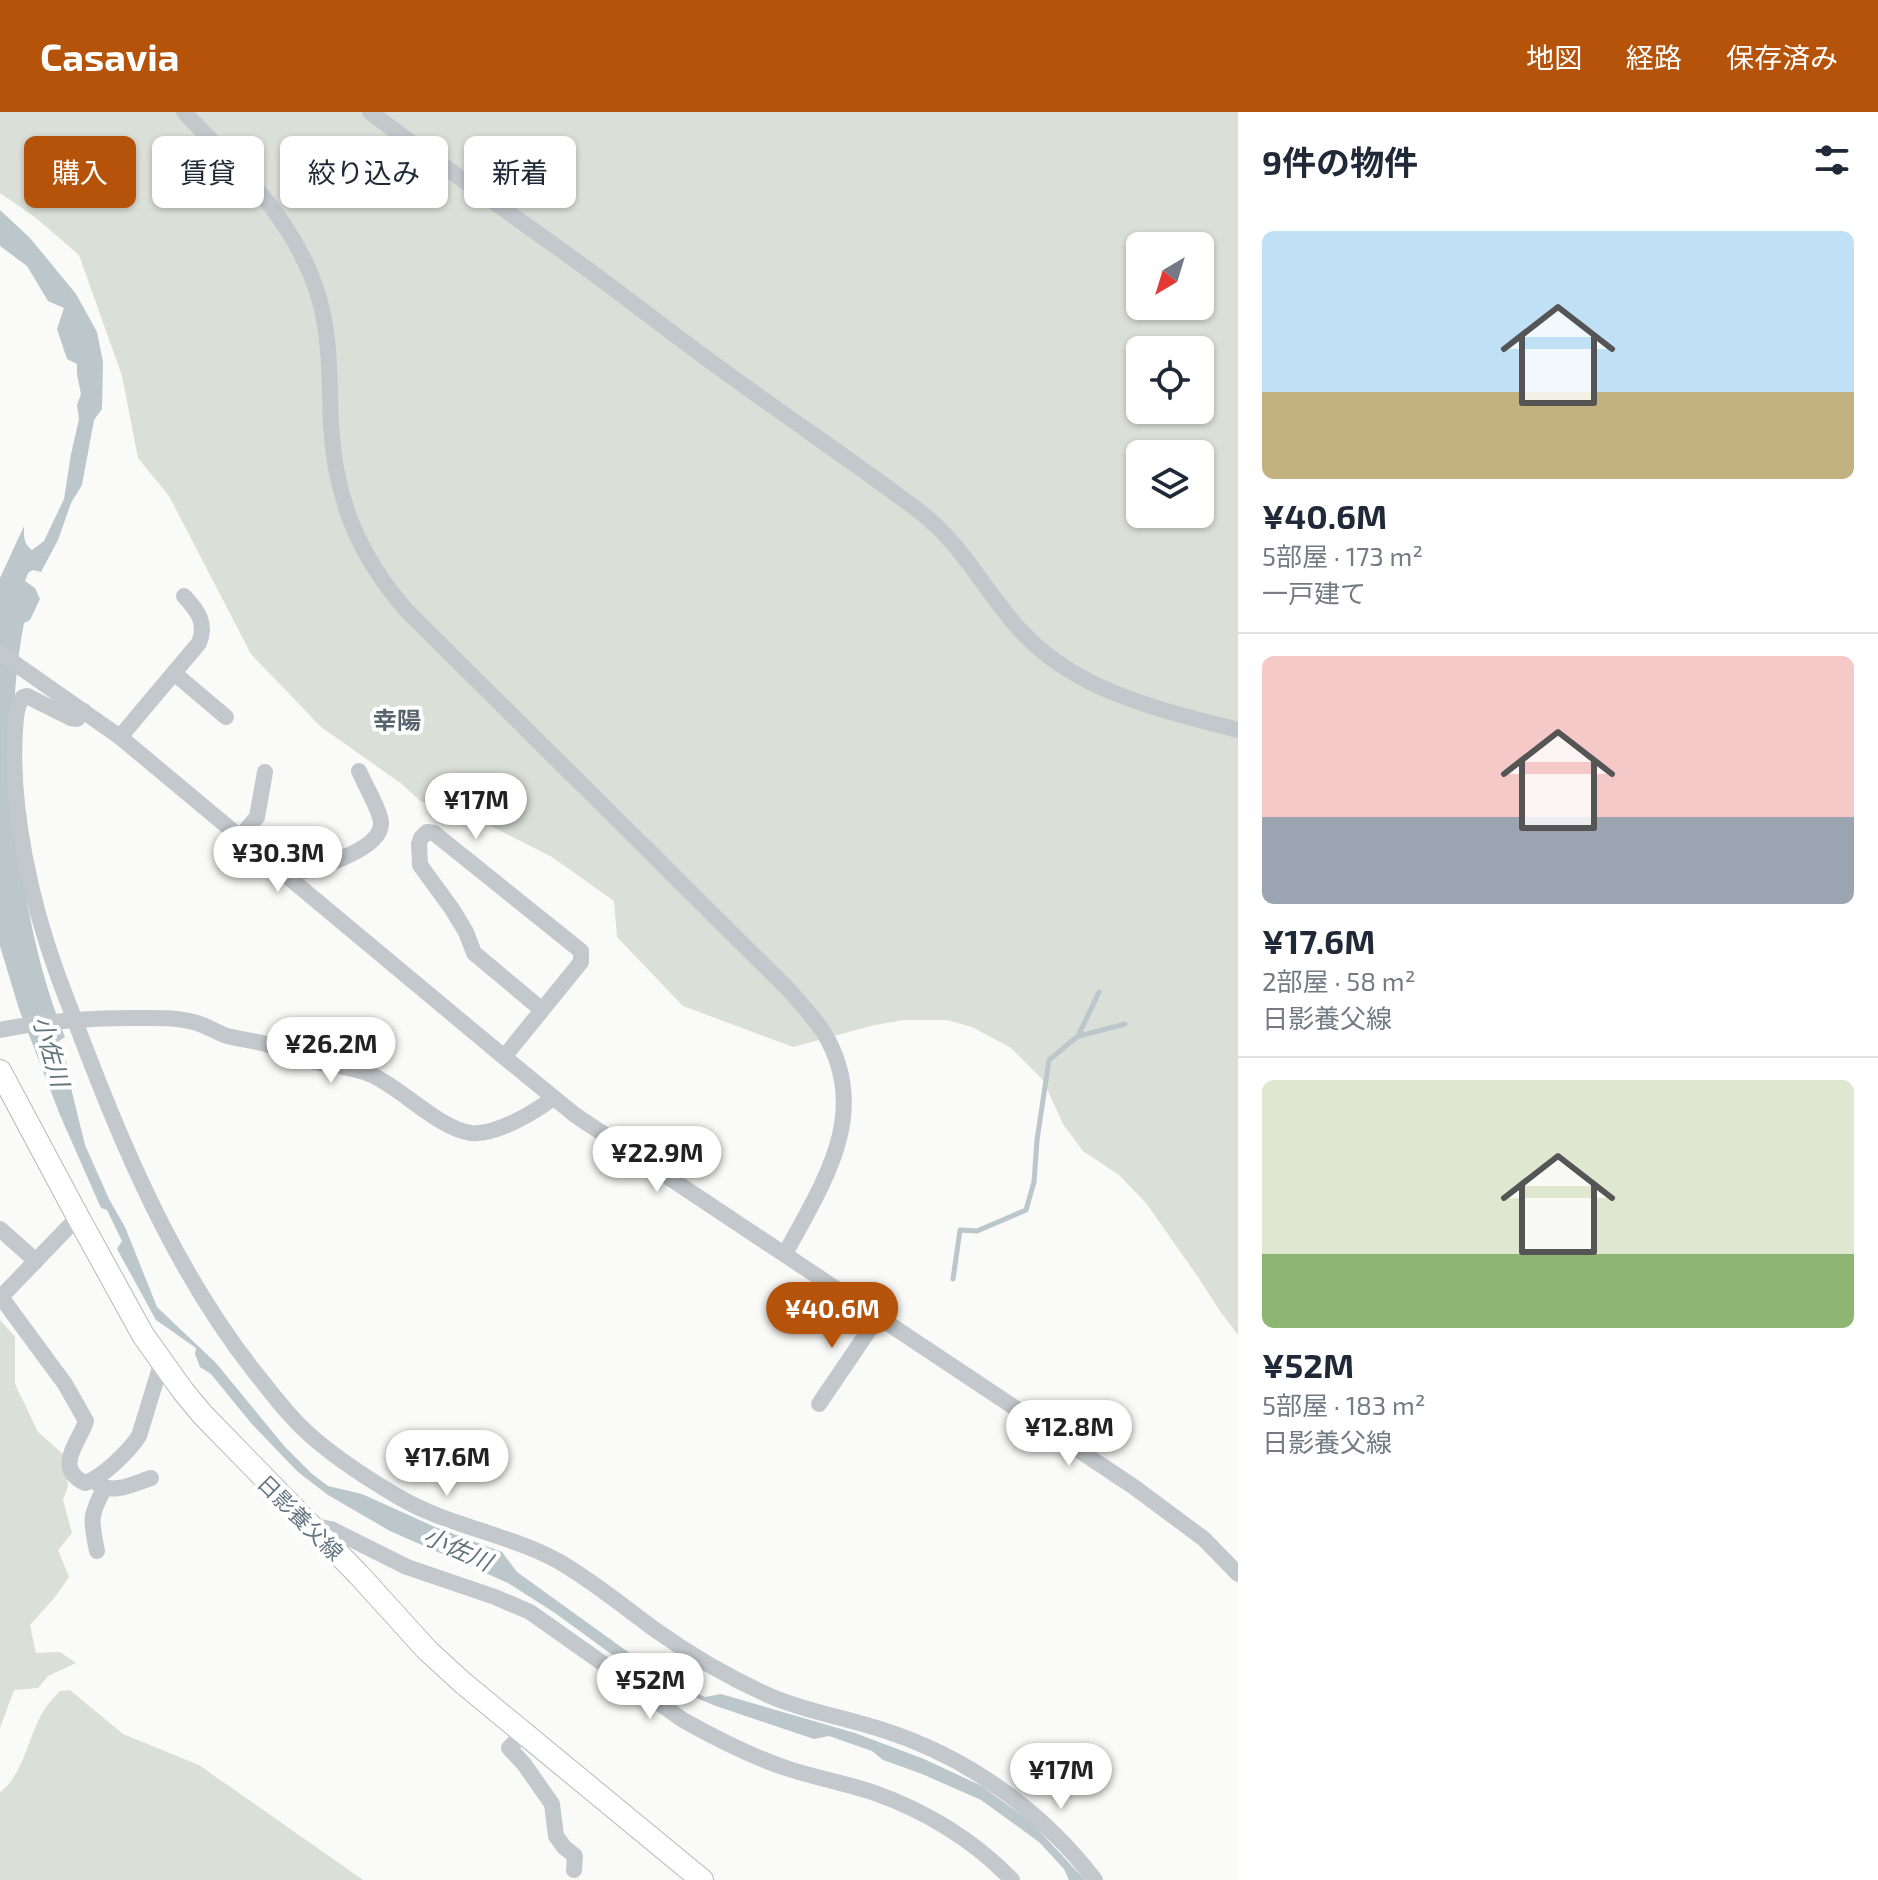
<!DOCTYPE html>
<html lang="ja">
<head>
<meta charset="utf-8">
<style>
	body { margin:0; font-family:"Exo 2","Noto Sans JP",sans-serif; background:#f2f2f3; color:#1f2937; height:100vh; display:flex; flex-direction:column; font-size:30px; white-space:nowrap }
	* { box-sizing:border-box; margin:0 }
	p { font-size:26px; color:#747a83 }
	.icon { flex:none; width:44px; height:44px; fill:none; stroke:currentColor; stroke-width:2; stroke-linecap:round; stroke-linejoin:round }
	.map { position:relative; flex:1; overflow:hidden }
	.panel { display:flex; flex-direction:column; background:#fff; width:640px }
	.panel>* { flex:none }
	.guide { position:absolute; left:24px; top:24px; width:760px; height:72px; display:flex; gap:16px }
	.needle { width:52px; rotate:218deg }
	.tools { position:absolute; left:1126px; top:120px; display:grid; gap:16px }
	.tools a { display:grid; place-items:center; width:88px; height:88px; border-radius:12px; background:#fff; box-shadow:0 2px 6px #0004; font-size:40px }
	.price { position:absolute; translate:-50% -68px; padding:0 18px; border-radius:28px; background:#fff; color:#222; font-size:26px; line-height:52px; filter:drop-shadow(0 2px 4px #0008) }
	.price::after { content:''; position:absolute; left:50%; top:48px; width:24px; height:18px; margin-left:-12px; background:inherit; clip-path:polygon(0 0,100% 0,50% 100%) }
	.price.selected { background:#b45309; color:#fff }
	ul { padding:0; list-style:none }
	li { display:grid; align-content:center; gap:16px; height:424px; padding:0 24px }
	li+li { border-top:2px solid #e0e1e3 }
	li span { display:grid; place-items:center; height:248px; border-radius:12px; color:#555 }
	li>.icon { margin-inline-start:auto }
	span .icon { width:144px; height:144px; fill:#fffc; stroke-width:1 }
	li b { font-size:34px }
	h2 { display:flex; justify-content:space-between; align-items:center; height:96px; padding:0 24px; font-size:34px }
	.chip { padding:0 28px; border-radius:12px; background:#fff; box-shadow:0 2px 6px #0004; font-size:28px; line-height:72px }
	.chip.selected { background:#b45309; color:#fff }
	header { display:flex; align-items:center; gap:48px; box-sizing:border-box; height:112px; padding:0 40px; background:#b45309; color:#fff }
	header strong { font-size:38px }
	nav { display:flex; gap:44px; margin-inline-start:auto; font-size:28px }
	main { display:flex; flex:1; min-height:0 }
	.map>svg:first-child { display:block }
</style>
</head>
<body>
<header>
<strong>Casavia</strong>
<nav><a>地図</a><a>経路</a><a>保存済み</a></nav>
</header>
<main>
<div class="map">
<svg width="1238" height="1768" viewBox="0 0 1238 1768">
	<rect width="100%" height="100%" fill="#fafaf8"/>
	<g fill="#dadfd7" fill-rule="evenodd">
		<path d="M 0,0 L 1238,0 L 1238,1223 L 1220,1199 L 1198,1165 L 1146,1091 L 1119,1063 L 1083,1039 L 1063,1012 L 1043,968 L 1011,936 L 972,915 L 947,908 L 904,908 L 875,913 L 793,935 L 683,894 L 617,825 L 614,789 L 552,745 L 487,712 L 420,689 L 402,672 L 321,615 L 251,542 L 169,384 L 138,346 L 122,264 L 79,143 L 36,106 L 0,81 ZM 1140,134 L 1200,134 L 1200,194 L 1140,194 ZM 1140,238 L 1200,238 L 1200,298 L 1140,298 ZM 1140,342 L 1200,342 L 1200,402 L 1140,402 Z"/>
		<polygon points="0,1208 15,1225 15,1272 38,1320 63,1342 68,1374 63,1388 72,1421 58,1438 69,1465 55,1485 30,1513 36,1541 60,1540 76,1551 48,1564 38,1576 14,1578 0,1616"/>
		<path d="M 70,1578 L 123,1622 L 199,1653 L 363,1768 L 0,1768 L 0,1680 C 21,1666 29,1626 40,1605 C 45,1595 52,1587 60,1579 Z"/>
	</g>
	<path fill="#bbc7cb" d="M 0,98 L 30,126 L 76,182 L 97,220 L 103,250 L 102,297 L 94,308 L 82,373 L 71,391 L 58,428 L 41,460 L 33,458 L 28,461 L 25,469 L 35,476 L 40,487 L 30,508 L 24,511 C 0,633 17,808 65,925 L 59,929 L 58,934 L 71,960 L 71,976 L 85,1033 L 109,1087 L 125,1115 L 157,1195 L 216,1251 L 285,1335 L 311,1361 L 328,1374 L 362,1382 L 435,1415 L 502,1440 L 517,1460 L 671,1571 L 705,1585 L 721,1582 L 855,1621 L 924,1647 L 982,1674 L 1031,1710 L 1085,1768 L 1069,1768 L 1064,1757 L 1039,1730 L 981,1688 L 922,1662 L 883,1648 L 872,1639 L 829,1624 L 814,1627 L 716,1594 L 668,1574 L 629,1555 L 555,1501 L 508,1471 L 390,1419 L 328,1383 L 298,1360 L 251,1311 L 211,1262 L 200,1255 L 195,1242 L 196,1236 L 156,1208 L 117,1137 L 122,1129 L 107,1098 L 101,1096 L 60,1003 L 19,897 L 0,834 L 0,466 L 24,414 C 24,424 23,431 32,438 L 44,429 L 64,387 L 71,342 L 79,307 L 77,293 L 81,282 L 77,262 L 77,252 L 67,247 L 57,217 L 64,196 L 48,189 L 27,154 L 0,134 Z"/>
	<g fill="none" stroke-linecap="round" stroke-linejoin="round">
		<g stroke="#bbc7cb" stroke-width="5">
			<polyline points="1079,924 1125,912"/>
			<polyline points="953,1167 960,1118 977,1119 1026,1098 1034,1070 1037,1028 1049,948 1078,924 1099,880"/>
			<polyline points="677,1575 698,1554"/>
		</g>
		<defs>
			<polyline id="major" points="0,959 78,1105 143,1223 183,1279 202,1302 359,1463 427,1538 463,1571 702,1768"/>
		</defs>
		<use href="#major" stroke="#b5babe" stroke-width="24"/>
		<g stroke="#c3c8cc" stroke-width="16">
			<path d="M 184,0 C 239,58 295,106 319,186 C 331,227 329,270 331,313 C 335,387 359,445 408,500 L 788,877 C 800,891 814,905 824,921 C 872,1001 823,1071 785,1142"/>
			<path d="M 370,0 C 441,53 514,104 586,156 C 635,192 683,230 732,265 C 794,310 858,353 919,399 C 962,431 985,480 1021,519 C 1077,580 1161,598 1238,618"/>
			<polyline points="0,541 120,625 504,945 575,1003 1134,1375 1204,1427 1238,1462"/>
			<polyline points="174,561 226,605"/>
			<path d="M 84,599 L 77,607 L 71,606 L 27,584 L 23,585 C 16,595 16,605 15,618 C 10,697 31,790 58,864 C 110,1002 162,1142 254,1259 C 274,1284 293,1310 318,1330 C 342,1350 370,1368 397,1384 C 447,1414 506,1421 558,1449 C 593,1469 624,1495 657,1519 C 692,1544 730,1566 770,1584 C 807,1600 848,1606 886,1619 C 969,1646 1042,1699 1095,1768"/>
			<path d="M 120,625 L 199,531 C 207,511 198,499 184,484"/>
			<polyline points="240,725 257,705 265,660"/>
			<path d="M 286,763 C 309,758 382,740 381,711 C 381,700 364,671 359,659"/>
			<path d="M 0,918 C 44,909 88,906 133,906 C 153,906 174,905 193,910 C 205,912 215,920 227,924 C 238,927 250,928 262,931 C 274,934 285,941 296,945 C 321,954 348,952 372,963 C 404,978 438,1016 471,1021 C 495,1024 535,1000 553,986"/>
			<polyline points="504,945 581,850 581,839 434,721 427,720 421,726 419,732 420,753 452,797 466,820 474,841 542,898"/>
			<polyline points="0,1117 36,1149"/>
			<path d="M 1,1185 L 65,1272 L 86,1309 C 79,1331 53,1356 85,1371 C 102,1366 129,1339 139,1324 L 162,1249"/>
			<polyline points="0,1186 78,1105"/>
			<polyline points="819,1292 878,1205"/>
			<path d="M 98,1372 C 113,1383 135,1371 151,1366"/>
			<path d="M 310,1413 L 331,1417 L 407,1455 L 495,1485 L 530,1500 L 683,1608 C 717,1627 752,1645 789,1657 C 817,1666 845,1671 872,1680 C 924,1698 974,1728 1012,1768"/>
			<path d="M 97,1439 C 91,1408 89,1405 104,1377"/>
			<polyline points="524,1621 509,1636 524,1652 552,1692 556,1724 564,1735 575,1744 574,1758"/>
		</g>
		<use href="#major" stroke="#fff" stroke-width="22"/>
	</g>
	<g text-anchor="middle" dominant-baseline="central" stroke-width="8" stroke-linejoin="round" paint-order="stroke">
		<g font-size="22" fill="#657683" stroke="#fff">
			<text transform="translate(301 1405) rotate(45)">日影養父線</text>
		</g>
		<g font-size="24" font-weight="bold" fill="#57646e" stroke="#fff">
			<text x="397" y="607">幸陽</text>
		</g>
		<g font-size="24" font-style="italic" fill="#60757c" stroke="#fff">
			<text transform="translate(52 939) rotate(74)">小佐川</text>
			<text transform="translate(458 1436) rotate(24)">小佐川</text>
		</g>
	</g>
</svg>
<div class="tools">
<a><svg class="needle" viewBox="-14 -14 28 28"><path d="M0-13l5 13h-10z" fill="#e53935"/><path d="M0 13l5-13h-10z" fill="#747a83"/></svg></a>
<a><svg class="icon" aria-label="locate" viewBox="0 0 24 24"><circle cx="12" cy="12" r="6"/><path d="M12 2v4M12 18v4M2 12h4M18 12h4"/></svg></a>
<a><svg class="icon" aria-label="layers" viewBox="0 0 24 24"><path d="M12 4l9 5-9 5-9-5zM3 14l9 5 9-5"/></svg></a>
</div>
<b class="price" style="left:476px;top:729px">¥17M</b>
<b class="price" style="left:278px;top:782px">¥30.3M</b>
<b class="price" style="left:331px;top:973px">¥26.2M</b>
<b class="price" style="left:657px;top:1082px">¥22.9M</b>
<b class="price selected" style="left:832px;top:1238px">¥40.6M</b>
<b class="price" style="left:1069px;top:1356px">¥12.8M</b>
<b class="price" style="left:447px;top:1386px">¥17.6M</b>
<b class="price" style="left:650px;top:1609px">¥52M</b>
<b class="price" style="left:1061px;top:1699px">¥17M</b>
<div class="guide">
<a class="chip selected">購入</a>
<a class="chip">賃貸</a>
<a class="chip">絞り込み</a>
<a class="chip">新着</a>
</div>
</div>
<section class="panel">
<h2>9件の物件<svg class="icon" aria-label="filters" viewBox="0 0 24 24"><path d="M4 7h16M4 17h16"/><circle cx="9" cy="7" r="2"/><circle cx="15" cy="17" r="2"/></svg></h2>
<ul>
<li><span style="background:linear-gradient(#bfe0f5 65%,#c2b280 0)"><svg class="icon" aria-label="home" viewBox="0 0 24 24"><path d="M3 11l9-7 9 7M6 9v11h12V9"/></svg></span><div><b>¥40.6M</b><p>5部屋 · 173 m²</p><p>一戸建て</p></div></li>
<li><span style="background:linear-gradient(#f6c9c9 65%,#9aa5b1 0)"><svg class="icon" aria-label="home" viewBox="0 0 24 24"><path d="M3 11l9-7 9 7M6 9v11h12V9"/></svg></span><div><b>¥17.6M</b><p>2部屋 · 58 m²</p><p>日影養父線</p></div></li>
<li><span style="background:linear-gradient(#dfe7d0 70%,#8fb573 0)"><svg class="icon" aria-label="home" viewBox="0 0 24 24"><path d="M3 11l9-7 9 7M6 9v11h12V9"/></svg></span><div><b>¥52M</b><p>5部屋 · 183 m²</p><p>日影養父線</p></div></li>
</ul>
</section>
</main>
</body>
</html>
